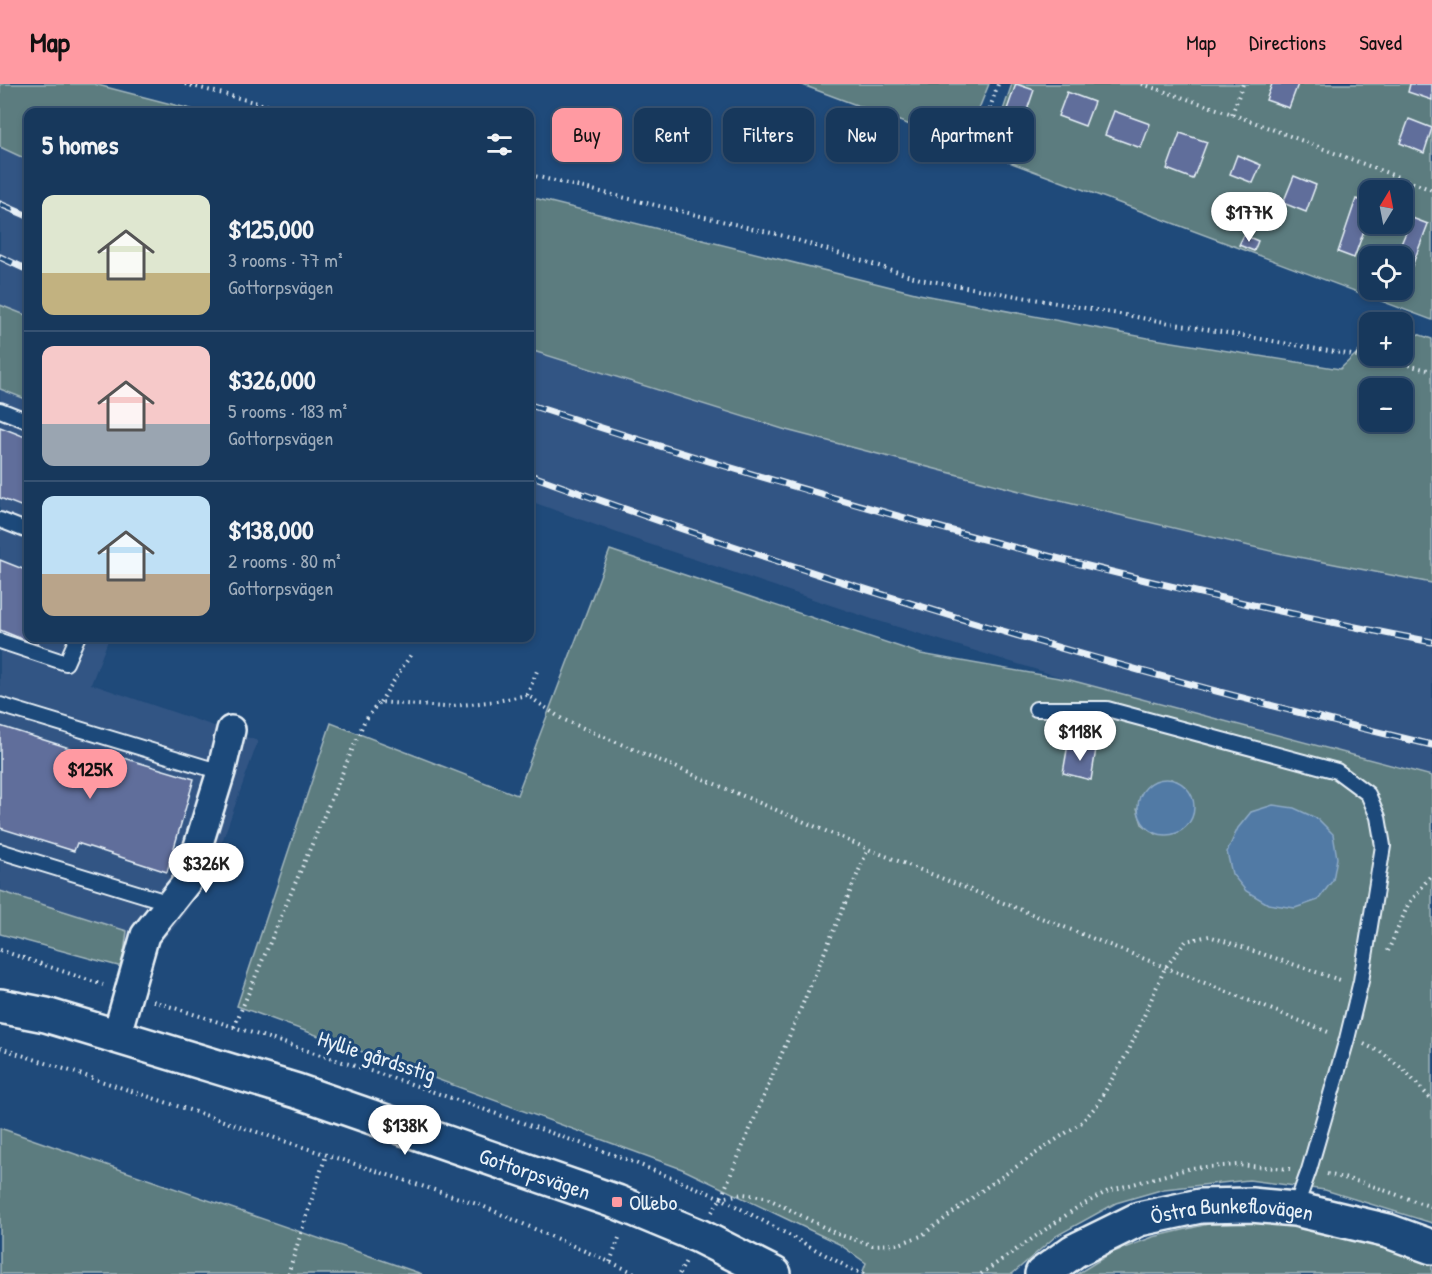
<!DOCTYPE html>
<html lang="en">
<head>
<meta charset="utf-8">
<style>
	body { margin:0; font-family:"Patrick Hand",sans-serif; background:#203f62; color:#f1f3f6; height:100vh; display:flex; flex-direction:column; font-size:22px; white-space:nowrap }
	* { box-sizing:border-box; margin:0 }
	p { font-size:20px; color:#9eacbb }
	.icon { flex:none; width:33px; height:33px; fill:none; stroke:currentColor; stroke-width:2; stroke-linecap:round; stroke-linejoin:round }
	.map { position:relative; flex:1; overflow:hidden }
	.panel { position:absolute; left:24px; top:24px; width:510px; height:534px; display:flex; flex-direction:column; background:#17385c; border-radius:12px; box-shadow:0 3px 9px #0003,0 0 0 2px #365272 }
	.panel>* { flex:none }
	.banner { position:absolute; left:552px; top:24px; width:570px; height:54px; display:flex; gap:12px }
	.needle { width:39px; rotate:10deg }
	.controls { position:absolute; left:1359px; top:96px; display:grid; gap:12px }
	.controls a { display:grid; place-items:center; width:54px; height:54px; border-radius:12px; background:#17385c; box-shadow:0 3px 9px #0003,0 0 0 2px #365272; font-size:30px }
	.price { position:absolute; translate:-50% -51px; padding:0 14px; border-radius:21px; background:#fff; color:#222; font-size:20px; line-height:39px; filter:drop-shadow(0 2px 3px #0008) }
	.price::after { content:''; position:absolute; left:50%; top:36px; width:18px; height:14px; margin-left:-9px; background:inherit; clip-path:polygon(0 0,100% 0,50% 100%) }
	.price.selected { background:#ff9aa2; color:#111 }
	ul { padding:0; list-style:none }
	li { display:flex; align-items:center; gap:18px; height:150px; padding:0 18px }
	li+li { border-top:2px solid #365272 }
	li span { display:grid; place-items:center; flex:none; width:168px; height:120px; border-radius:12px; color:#555 }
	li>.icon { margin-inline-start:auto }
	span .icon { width:72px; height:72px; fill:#fffc; stroke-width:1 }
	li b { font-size:26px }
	h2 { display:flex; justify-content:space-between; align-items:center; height:72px; padding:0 18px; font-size:26px }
	.pill { padding:0 21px; border-radius:12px; background:#17385c; box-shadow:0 3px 9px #0003,0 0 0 2px #365272; font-size:21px; line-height:54px }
	.pill.selected { background:#ff9aa2; color:#111 }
	header { display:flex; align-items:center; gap:36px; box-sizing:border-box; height:84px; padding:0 30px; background:#ff9aa2; color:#111 }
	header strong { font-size:28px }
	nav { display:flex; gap:33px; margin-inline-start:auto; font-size:21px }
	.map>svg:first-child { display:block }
</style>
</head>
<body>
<header>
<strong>Map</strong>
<nav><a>Map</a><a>Directions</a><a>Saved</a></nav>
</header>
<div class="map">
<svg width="1432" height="1190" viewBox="0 0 1432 1190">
	<rect width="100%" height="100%" fill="#1f4a7a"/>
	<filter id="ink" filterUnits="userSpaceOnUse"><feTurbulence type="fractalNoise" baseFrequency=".0167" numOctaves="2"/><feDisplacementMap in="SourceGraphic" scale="12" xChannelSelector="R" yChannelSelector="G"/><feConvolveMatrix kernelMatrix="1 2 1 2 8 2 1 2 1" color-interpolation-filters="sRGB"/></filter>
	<g filter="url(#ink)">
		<g fill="#325584">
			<polygon points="0,63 28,76 28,232 0,221"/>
			<polygon points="0,257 28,269 28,554 109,554 91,600 258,657 212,786 180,837 154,866 0,824"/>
			<polygon points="530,266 786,346 1035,411 1283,470 1432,499 1432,692 1070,596 872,535 631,454 530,417"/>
		</g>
		<g fill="#5b7b7f" stroke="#a2b6bc" stroke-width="1.5" fill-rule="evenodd">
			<polygon points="0,0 94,0 202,28 28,28 28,76 0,63"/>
			<polygon points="800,0 989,0 964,61"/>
			<path d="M 1012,0 L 1432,0 L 1432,236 L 988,70 ZM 1370,106 L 1402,106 L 1402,140 L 1370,140 ZM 1370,172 L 1402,172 L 1402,206 L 1370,206 Z"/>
			<path d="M 530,113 L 919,210 L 1148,254 L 1340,285 L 1369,258 L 1370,272 L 1402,272 L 1403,245 L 1432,255 L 1432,499 L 1283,470 L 1035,411 L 786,346 L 530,266 ZM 1370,304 L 1402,304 L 1402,338 L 1370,338 Z"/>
			<polygon points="0,221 28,232 28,316 0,305"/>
			<path d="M 610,466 L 921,570 L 1070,596 L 1432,692 L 1432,1139 L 1325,1106 L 1249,1096 L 1164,1105 L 1116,1119 L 1056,1152 L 1012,1190 L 862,1190 L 866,1179 L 839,1160 L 682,1085 L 237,922 L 331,639 L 517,711 ZM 1171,695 L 1184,702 L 1193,718 L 1156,750 L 1142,740 L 1137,724 Z"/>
			<polygon points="0,807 127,847 122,883 0,850"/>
			<polygon points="0,1044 422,1190 0,1190"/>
			<polygon points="1225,1136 1306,1142 1383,1163 1432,1180 1432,1190 1077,1190 1111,1169 1153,1153"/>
		</g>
		<g fill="#517aa5" stroke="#8daac6" stroke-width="1.5">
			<circle cx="1166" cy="723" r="28"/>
			<polygon points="1273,721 1294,724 1318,735 1333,750 1337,774 1333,796 1318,816 1295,824 1268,820 1246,807 1232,790 1227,768 1238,744 1251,728"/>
		</g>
		<g fill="#606e9b" stroke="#e8f1f8" stroke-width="1.5">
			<polygon points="1016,0 1034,6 1023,38 1005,31"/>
			<polygon points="1272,0 1298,0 1289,24 1266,16"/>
			<polygon points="1410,0 1432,0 1432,16 1408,8"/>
			<polygon points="1067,8 1094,18 1085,42 1058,32"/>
			<polygon points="1114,27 1150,40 1141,64 1105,51"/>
			<polygon points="1409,35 1432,44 1424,69 1400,59"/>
			<polygon points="1180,49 1207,58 1193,95 1167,85"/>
			<polygon points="1237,71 1261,81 1253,99 1230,90"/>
			<polygon points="1294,92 1316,101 1306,128 1283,119"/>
			<polygon points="1356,115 1370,119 1370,130 1354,174 1338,168"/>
			<polygon points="1412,134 1428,140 1412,182 1402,178 1402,172 1396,172"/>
			<polygon points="1244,151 1258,157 1254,167 1239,161"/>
			<polygon points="0,343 28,354 28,425 0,414"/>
			<polygon points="0,476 28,487 28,554 40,554 37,561 0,546"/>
			<polygon points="0,642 101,674 103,668 194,695 167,788 77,759 74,767 0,744"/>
			<polygon points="1068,660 1096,665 1091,696 1063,689"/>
		</g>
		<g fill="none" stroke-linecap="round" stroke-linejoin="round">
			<defs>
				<g id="lane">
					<polyline points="0,326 28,337"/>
					<polyline points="0,436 28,447"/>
					<polyline points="0,557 66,579 77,554"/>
					<polyline points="0,621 221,688"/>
					<polyline points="1036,625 1107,625 1337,687 1368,710 1378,733 1383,762 1361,897 1347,955 1309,1086 1295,1125"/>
					<polyline points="0,767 170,819"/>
				</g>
				<polyline id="street" points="116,953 145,851 187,798 221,688 231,646"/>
				<g id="secondary">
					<path id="s1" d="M 0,922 L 46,931 L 297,1007 L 617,1118 L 699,1152 L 774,1190"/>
					<path id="s2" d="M 1042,1190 L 1074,1167 L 1139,1135 L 1200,1122 L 1251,1121 L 1295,1125 L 1388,1147 L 1432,1163"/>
				</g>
			</defs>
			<use href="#lane" stroke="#e8f1f8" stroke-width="18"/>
			<use href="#street" stroke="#e8f1f8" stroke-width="32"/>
			<use href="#secondary" stroke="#e8f1f8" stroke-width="38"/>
			<g stroke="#e8f1f8" stroke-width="4" stroke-dasharray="1.5 4.5" stroke-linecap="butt">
				<polyline points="185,0 292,28"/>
				<polyline points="1142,0 1232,30 1432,106"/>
				<polyline points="1232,30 1243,0"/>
				<polyline points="986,36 998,0"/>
				<polyline points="530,91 784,152 920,195 1403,280 1432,287"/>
				<polyline points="527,611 537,587"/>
				<polyline points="380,618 412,569"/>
				<polyline points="0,866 103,901"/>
				<polyline points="1388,867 1408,821 1432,790"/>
				<polyline points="153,917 411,1000 623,1074 721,1114 853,1186 865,1190"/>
				<polyline points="234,943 364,638 379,618 444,623 497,617 527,611 562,635 868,765 1328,948"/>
				<polyline points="1364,960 1384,970 1405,987 1432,1016"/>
				<polyline points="0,964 480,1121 637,1190"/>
				<polyline points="1327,1090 1364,1099 1432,1123"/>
				<polyline points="721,1114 742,1110 765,1113 837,1150 872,1161 899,1160 921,1152 943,1136 988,1102 1082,1038 1097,1021 1129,966 1165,884 1186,857 1209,852 1343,897"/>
				<polyline points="712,1128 721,1114 868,765"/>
				<polyline points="610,1178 619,1154"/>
				<polyline points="288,1190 326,1071"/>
				<polyline points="679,1190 686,1177"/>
				<polyline points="981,1190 1075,1125 1108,1107 1191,1084 1237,1081 1290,1085"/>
			</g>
			<use href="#lane" stroke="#1f4a7a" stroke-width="14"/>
			<use href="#street" stroke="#1f4a7a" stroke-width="27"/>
			<use href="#secondary" stroke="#1f4a7a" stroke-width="33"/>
			<defs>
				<g id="rail">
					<polyline points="0,120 28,132"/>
					<polyline points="0,173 28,186"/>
					<path d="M 530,321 C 826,417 1126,500 1432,558"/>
					<path d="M 530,391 C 825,499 1126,589 1432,661"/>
				</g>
			</defs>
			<use href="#rail" stroke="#e8f1f8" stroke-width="7"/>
			<use href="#rail" stroke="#1f4a7a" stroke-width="4.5" stroke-dasharray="14" stroke-linecap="butt"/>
		</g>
	</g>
	<rect fill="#ff9aa2" stroke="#1f4a7a" stroke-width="2" x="611" y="1112" width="12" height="12" rx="3"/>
	<g text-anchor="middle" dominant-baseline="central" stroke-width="6" stroke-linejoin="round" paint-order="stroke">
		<g font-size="22" fill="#e8f1f8" stroke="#1f4a7a">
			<text transform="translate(377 972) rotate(18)">Hyllie gårdsstig</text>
			<text stroke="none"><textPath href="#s1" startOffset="561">Gottorpsvägen</textPath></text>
			<text stroke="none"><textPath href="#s2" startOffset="206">Östra Bunkeflovägen</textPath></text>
		</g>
		<g font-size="22" fill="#e8f1f8" stroke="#1f4a7a" text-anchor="start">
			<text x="629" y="1118">Ollebo</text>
		</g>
	</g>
</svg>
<div class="controls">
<a><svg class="needle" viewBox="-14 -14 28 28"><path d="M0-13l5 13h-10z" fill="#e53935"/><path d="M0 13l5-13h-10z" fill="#9eacbb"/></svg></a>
<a><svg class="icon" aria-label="locate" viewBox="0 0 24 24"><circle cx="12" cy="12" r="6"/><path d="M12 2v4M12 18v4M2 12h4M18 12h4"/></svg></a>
<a>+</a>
<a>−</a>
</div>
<b class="price" style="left:1249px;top:159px">$177K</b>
<b class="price" style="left:1080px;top:678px">$118K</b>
<b class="price selected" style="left:90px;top:716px">$125K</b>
<b class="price" style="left:206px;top:810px">$326K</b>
<b class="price" style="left:405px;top:1072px">$138K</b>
<div class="banner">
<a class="pill selected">Buy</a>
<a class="pill">Rent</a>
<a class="pill">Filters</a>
<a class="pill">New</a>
<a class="pill">Apartment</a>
</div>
<section class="panel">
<h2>5 homes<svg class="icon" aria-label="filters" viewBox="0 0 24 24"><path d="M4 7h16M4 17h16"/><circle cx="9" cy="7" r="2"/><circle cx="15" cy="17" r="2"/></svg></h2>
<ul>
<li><span style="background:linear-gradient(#dfe7d0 65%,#c2b280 0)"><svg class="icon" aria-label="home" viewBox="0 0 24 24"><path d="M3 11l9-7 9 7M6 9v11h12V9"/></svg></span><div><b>$125,000</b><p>3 rooms · 77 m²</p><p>Gottorpsvägen</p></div></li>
<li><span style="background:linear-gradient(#f6c9c9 65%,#9aa5b1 0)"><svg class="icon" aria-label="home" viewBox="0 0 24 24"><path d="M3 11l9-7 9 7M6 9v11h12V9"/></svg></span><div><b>$326,000</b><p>5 rooms · 183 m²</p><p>Gottorpsvägen</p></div></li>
<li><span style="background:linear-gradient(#bfe0f5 65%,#b9a48a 0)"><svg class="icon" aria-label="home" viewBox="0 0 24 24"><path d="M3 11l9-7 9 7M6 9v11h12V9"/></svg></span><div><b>$138,000</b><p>2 rooms · 80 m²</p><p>Gottorpsvägen</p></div></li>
</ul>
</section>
</div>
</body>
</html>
